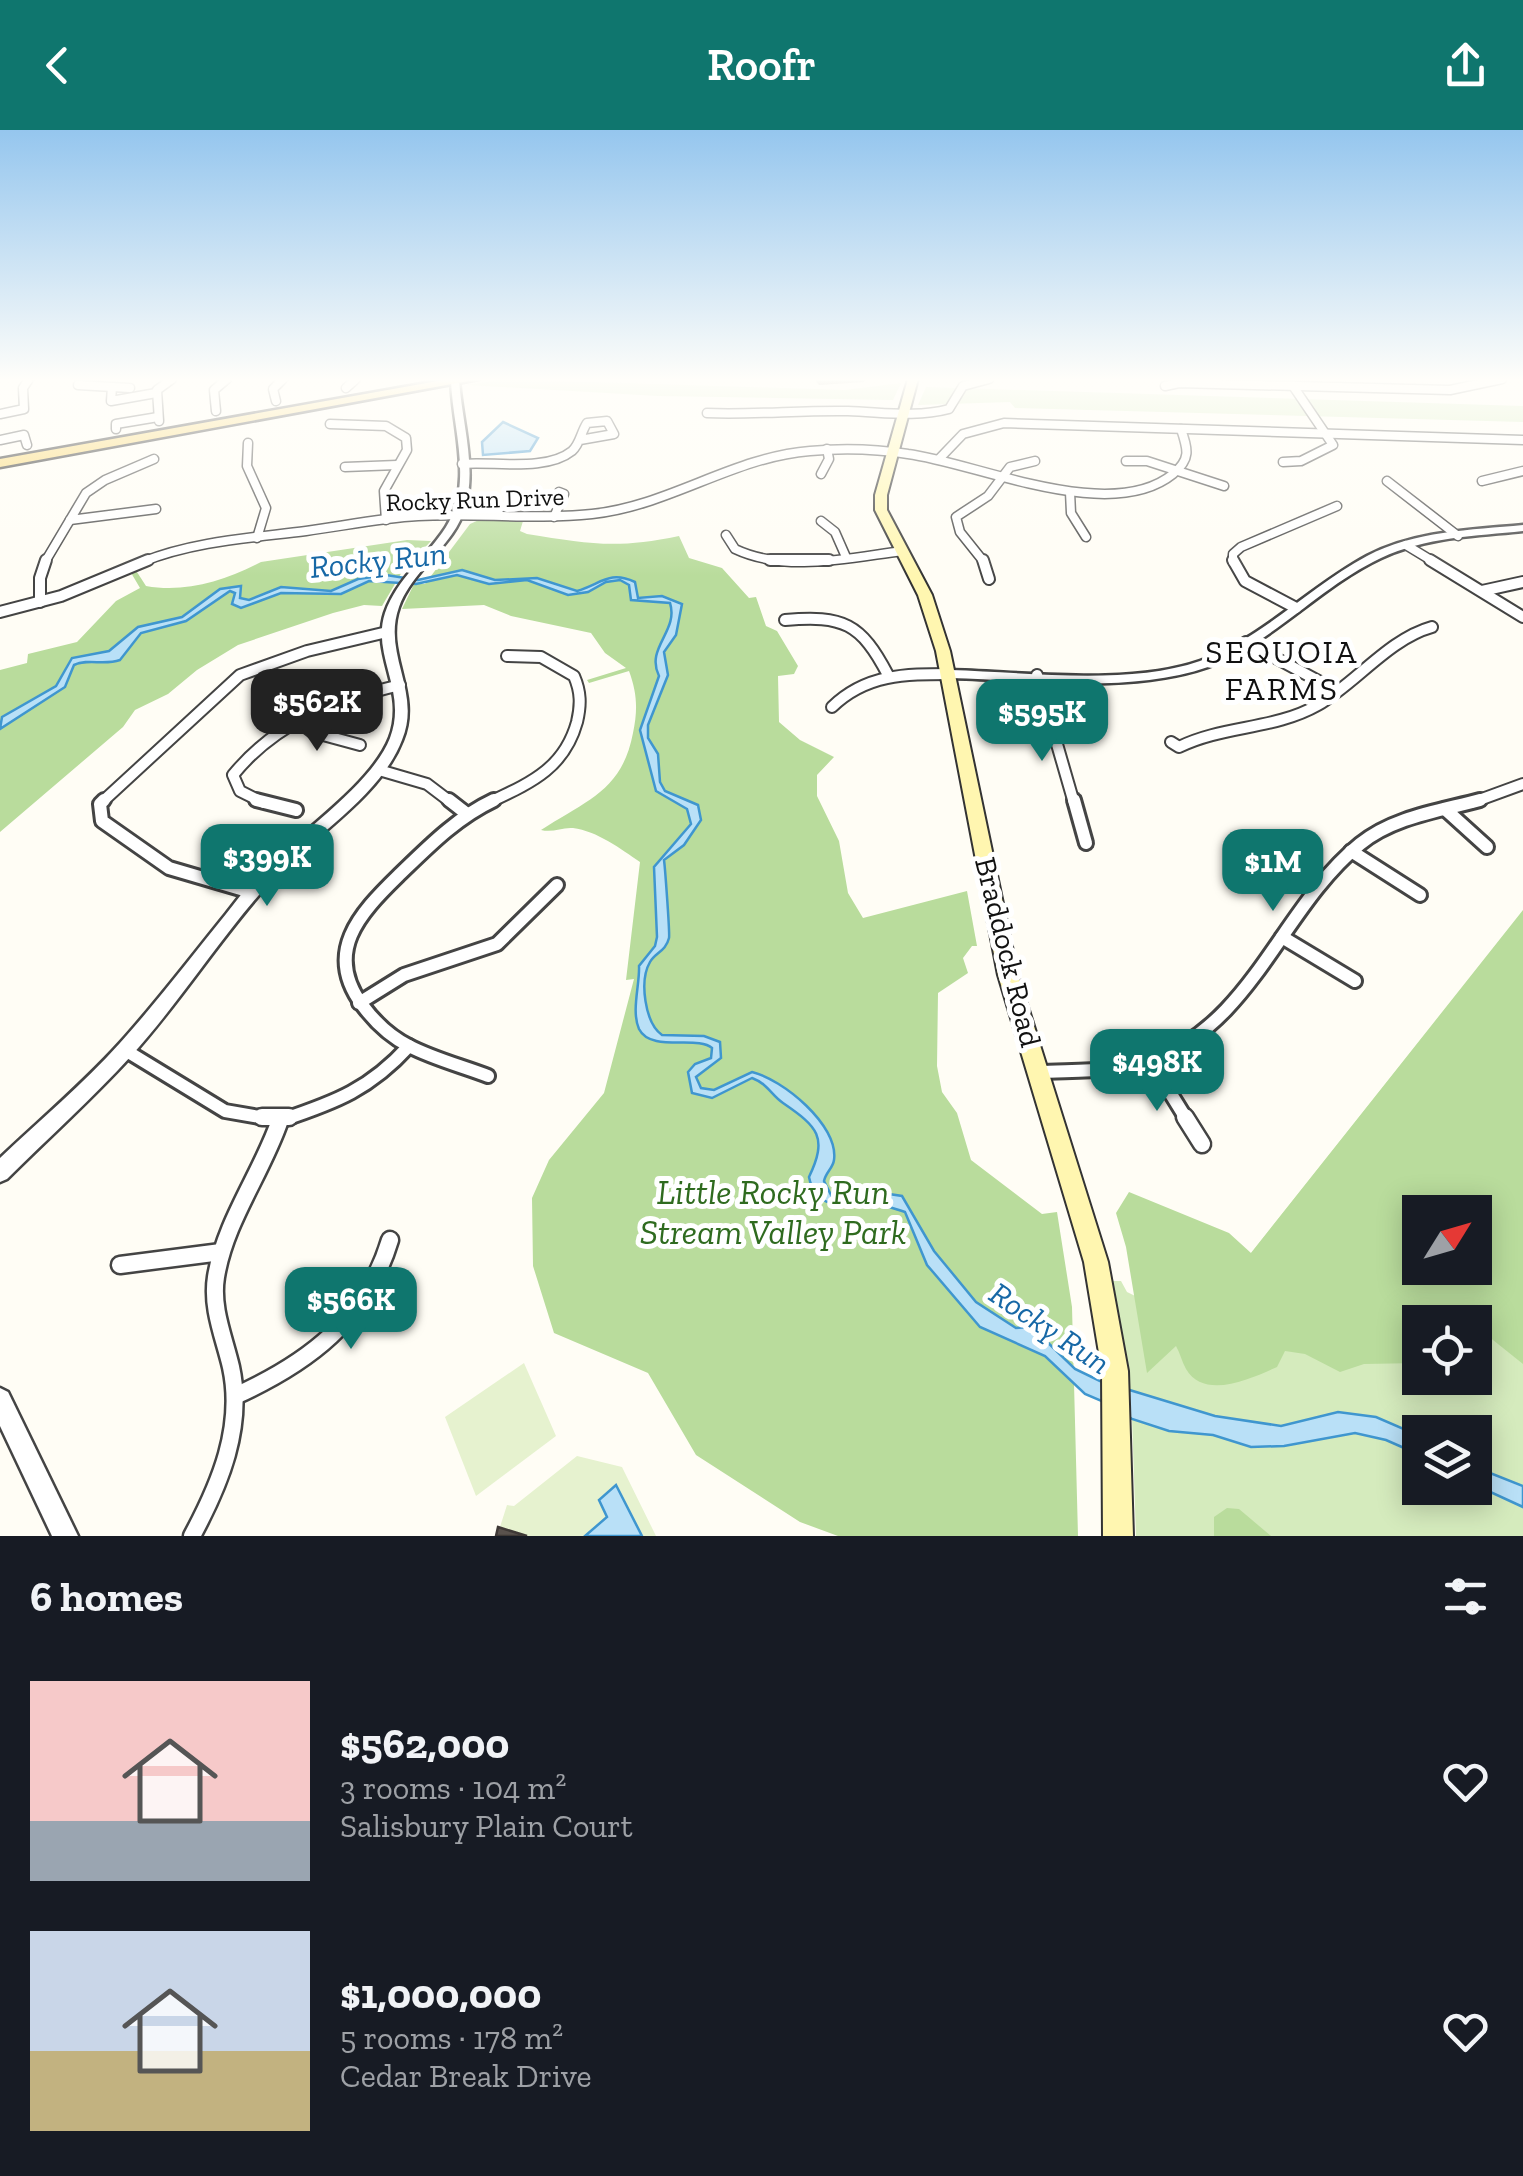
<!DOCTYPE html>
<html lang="en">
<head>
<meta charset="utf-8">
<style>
	body { margin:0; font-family:"Zilla Slab",serif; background:#242831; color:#f1f3f6; height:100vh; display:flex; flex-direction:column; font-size:38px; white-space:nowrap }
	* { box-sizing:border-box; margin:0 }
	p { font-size:32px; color:#9ea1a6 }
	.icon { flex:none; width:55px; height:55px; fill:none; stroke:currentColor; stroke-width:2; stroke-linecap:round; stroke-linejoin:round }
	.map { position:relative; height:1406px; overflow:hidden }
	.panel { display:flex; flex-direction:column; background:#171b24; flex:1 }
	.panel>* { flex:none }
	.needle { width:65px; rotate:53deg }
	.controls { position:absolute; left:1402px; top:1065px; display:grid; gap:20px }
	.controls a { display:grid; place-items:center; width:90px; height:90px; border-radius:0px; background:#171b24; box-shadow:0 5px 25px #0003; font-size:50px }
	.price { position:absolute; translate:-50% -85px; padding:0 22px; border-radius:20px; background:#0f766e; color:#fff; font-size:32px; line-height:65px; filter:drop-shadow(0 2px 5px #0008) }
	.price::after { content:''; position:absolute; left:50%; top:60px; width:30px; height:22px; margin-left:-15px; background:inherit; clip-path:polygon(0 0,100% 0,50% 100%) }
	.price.current { background:#222; color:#fff }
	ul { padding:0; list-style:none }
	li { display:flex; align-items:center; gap:30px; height:250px; padding:0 30px }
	li span { display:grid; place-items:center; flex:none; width:280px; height:200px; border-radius:0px; color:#555 }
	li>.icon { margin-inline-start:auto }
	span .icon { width:120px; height:120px; fill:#fffc; stroke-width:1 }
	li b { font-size:42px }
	h2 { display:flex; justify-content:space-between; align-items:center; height:120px; padding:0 30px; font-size:42px }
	header { display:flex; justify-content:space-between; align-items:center; height:130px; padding:0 30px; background:#0f766e; color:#fff; font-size:45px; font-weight:600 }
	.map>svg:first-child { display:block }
</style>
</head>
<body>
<header><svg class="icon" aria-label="back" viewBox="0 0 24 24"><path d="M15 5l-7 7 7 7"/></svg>Roofr<svg class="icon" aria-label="share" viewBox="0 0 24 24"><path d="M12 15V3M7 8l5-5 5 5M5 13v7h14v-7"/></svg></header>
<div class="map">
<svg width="1523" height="1406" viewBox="0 0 1523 1406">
	<rect width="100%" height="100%" fill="#fffdf5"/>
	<g fill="#d5ebbd" fill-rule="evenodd">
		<polygon points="504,249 845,260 901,253 893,270 658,266 467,255"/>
		<polygon points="926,257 1523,276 1523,292 1015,278 1010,272 918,275"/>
		<path d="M 1523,781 L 1523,1406 L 1136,1406 L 1132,1289 L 1112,1151 L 1121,1151 L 1127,1162 L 1164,1180 L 1251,1123 ZM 1420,1082 L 1475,1082 L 1475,1138 L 1420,1138 ZM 1420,1192 L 1475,1192 L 1475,1248 L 1420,1248 ZM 1420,1302 L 1475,1302 L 1475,1358 L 1420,1358 Z"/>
	</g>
	<g fill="#b9dc9c" fill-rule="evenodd">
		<path d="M 479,390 L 523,391 L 520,401 L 527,404 C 589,414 617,419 679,406 L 689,428 L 722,438 L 749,468 L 756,467 L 766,496 L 777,501 L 798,536 L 794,544 L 778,546 L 779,592 L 800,610 L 834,627 L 817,645 L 817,666 L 839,711 L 848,763 L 863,788 L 967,761 L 977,816 L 972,816 L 963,828 L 968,843 L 938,863 L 937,936 L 942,962 L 957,983 L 971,1030 L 1042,1084 L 1057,1082 L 1072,1177 L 1078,1406 L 838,1406 L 800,1392 L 696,1325 L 648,1243 L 554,1203 L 533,1136 L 532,1068 L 549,1030 L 604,963 L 634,849 L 626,850 L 640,732 C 621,719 597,701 573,698 C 562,697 553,703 541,700 C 587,670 622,661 633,603 C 638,579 637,563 629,541 L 589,553 L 587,550 L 626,538 L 605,523 L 591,503 L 511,486 L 484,475 L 402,479 L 414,454 L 425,454 L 470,394 Z"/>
		<path d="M 407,410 L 431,411 L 402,442 L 382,476 L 364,475 L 333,483 L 238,515 L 197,540 L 168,564 L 135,580 L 123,597 L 0,702 L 0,540 L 27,533 L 28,524 L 77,512 L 116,471 L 140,458 L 130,441 L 135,439 L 146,456 C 185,463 225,451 261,432 Z"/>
		<path d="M 1523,780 L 1523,1234 L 1488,1206 L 1475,1202 L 1475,1192 L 1420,1192 L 1420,1233 L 1364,1234 L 1340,1242 L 1305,1224 L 1285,1221 L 1277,1237 C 1252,1248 1205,1271 1186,1239 C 1182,1232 1180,1223 1176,1216 L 1147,1243 L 1126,1117 L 1116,1083 L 1129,1062 L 1229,1103 L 1251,1123 ZM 1475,1082 L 1475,1138 L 1420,1138 L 1420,1082 Z"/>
		<polygon points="1227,1378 1239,1379 1271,1406 1214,1406 1214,1387"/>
	</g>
	<g fill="#e6f2cf">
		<polygon points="524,1233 556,1306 476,1366 445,1287"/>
		<polygon points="577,1326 622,1337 656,1406 528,1406 500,1397 507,1375 514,1376"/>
	</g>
	<g fill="#b9e0f7" stroke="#3f96cf" stroke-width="2.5">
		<polygon points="503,292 538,308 530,321 483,325 482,312"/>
		<path d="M 462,440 L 495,450 L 537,448 L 577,461 C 601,454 609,440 635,452 L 638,468 L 662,466 L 682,474 L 676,505 L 664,522 L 668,545 L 648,595 L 648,608 L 658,624 L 660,652 L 665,661 L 698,675 L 701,690 L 684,715 L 664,730 C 665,737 670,804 669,808 C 666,821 655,823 650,832 C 639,851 645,893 662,905 L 704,906 L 720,912 L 721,928 L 696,947 L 701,958 L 714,960 L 752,942 C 782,949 839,995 834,1030 C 833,1038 826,1042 824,1051 L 832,1067 L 876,1062 L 902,1066 L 934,1121 L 976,1172 L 1016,1198 L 1028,1197 L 1039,1204 L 1075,1239 L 1100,1251 L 1215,1286 L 1281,1296 L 1338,1282 L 1376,1287 L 1420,1306 L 1420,1325 L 1386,1310 L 1355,1303 L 1284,1316 L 1251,1317 L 1213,1305 L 1169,1301 L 1132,1289 L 1116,1277 L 1085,1264 L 1045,1226 L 980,1197 L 927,1135 L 905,1082 C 895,1079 885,1075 874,1074 C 846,1073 816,1083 809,1047 C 828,1007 818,997 783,973 C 771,965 768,954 752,948 L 712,968 L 692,963 L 688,942 L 695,934 L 711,928 L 712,918 C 698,905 651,923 639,899 C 631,881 640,854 639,836 L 655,816 L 657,807 L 654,737 L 691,694 L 687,679 L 656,661 L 640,600 L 659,546 C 645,518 679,501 670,473 L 631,470 L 629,455 L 620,450 L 606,452 L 588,462 L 568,465 L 527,450 L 489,454 L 457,445 L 416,454 L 369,451 L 341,464 L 281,463 L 241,478 L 232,474 L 235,463 L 230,461 L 186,491 L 141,503 L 120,530 C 103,536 89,528 74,535 L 65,557 L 0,599 L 2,587 L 56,556 L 72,528 L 109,521 L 138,497 L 182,487 L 220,459 L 241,456 L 240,468 L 249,470 L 281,457 L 331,461 L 358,449 L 386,445 L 418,450 Z"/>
		<polygon points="1475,1337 1523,1356 1523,1377 1475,1355"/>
		<polygon points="616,1355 642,1406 585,1406 607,1387 599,1370"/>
	</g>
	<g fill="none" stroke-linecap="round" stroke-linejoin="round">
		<defs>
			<g id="minor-far3">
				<polyline points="78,255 130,258"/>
				<polyline points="1165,256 1179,253 1450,260 1502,249"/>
				<polyline points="112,257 111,271 156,263"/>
				<polyline points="346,258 356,249"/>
				<polyline points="276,271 273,259 283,249"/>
				<polyline points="216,281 214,260 227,249"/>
				<path d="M 707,283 C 754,285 801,280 848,281 C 883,282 915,288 949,279 L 963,256 L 989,249"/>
				<polyline points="0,284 24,279 23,258 29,249"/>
				<polyline points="159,291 157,260 172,249"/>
				<polyline points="330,294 386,296 406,308 407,320 384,361 386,390"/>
				<polyline points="116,299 116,294 158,287"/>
				<polyline points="0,310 24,305 27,315"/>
				<polyline points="248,313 247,336 266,378 257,408"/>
				<polyline points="939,329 963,304 1004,293 1523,310"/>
				<polyline points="1126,331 1147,331 1224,356"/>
				<polyline points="1283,332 1301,331 1333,315 1293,256"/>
				<path d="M 462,334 C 493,331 546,342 572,321 C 580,314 581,302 587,293 L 607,291 L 614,304 L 580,310"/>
				<polyline points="345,337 397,335"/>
				<polyline points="821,344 829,329 827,319"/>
				<polyline points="1387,351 1458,406"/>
				<polyline points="1482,351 1523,341"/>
				<polyline points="1070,362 1071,383 1086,407"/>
				<polyline points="554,387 564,364 559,362"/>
				<polyline points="70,390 156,379"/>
				<polyline points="821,391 835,402 846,427"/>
				<path d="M 726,405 L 735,419 C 786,443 848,428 902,421"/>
				<polyline points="1406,415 1434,432"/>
				<polyline points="45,432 86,363 105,350 154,329"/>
				<path d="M 142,432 C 194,411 251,408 306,401 C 343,396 381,388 418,386 C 476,383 535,390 592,384 C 669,376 733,327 810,321 C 843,318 876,319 908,324 C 977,333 1110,395 1173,344 C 1191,329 1188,320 1181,299"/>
				<polyline points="984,432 960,402 956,387 988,366 1010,337 1035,331"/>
				<polyline points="1233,432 1233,424 1241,417 1337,376"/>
			</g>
			<g id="minor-far2">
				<polyline points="770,430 829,430"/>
				<polyline points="983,430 989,449"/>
				<polyline points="1233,430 1245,451 1296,478"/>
				<polyline points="1430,430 1523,487"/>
				<polyline points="1482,461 1523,452"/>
				<polyline points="40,472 40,448 46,430"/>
				<polyline points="0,482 61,466 148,430"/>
				<path d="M 785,490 C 843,485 861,493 888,545"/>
				<polyline points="1246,512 1337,561"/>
				<polyline points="1037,545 1074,673"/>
				<path d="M 832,577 C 866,544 905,544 950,544"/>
				<polyline points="296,590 312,602 360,615"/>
				<path d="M 1171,612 L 1179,617 C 1224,595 1274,600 1318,575 C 1357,552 1389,509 1432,497"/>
				<polyline points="379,640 427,654 452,673"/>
				<polyline points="101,673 240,545 307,521 387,502"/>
				<path d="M 264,673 L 240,661 L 233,645 C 277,591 334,571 400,555"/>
				<path d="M 488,673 C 530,653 564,639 577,592 C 581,575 581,562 574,546 L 541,527 L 507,526"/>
				<polyline points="1471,673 1523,654"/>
			</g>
			<g id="minor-far1">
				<polyline points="104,670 100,674 102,691 169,738 251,762"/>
				<polyline points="256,670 296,680"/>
				<polyline points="449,670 467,684"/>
				<polyline points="1074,670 1086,713"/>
				<polyline points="1445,679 1487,717"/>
				<polyline points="1351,721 1420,765"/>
				<polyline points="1282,807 1355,851"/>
				<polyline points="359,873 404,845 497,814 557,755"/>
				<polyline points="125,920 225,981 277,990"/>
				<polyline points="1150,930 1187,990"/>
				<path d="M 1038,942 C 1075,940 1116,943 1151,930 C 1253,894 1281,778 1360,714 C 1393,687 1439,681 1480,670"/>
				<path d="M 488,946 C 462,936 434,929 409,916 C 391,907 375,892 363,876 C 323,823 359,784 398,746 C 428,717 456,688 494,670"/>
				<path d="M 282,990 C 336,972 370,959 409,916"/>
			</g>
			<g id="minor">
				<polyline points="262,987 289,987"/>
				<polyline points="1185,987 1202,1014"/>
				<polyline points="120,1135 221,1122"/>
				<path d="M 235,1266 C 308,1233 366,1190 390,1110"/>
				<path d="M 192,1406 C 220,1354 244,1297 231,1237 C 224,1207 211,1178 216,1147 C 225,1091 262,1043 280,990"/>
			</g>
			<g id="tertiary">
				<path d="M 451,249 L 459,249 C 462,301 485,358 452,404 C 435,428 409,449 399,477 C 382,524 422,562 402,610 C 380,667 314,705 274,748 C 222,804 182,870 131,926 C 92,969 48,1008 7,1049 L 0,1052 L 0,1028 C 40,990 83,954 120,913 C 157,872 191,827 226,784 C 238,769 250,752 264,738 C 301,702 372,654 390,608 C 408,561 371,526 385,483 C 397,448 427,427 446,397 C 474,353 452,297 451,249 Z"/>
				<path d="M 1523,395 L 1523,401 C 1476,406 1425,407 1381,428 C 1319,457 1273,513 1208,537 C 1130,564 1031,550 950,548 L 944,544 L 950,540 C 1026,542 1128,556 1200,531 C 1263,508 1309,457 1367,426 C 1414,401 1471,400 1523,395 Z"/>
				<polygon points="0,1258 8,1262 78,1406 52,1406 0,1296"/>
			</g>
			<polygon id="secondary" points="908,249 918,249 887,365 887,380 932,465 950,521 1018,845 1108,1132 1128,1241 1133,1406 1103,1406 1102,1241 1084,1132 998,845 936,521 918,465 875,380 875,365"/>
			<polygon id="primary" points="449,249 479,249 0,337 0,329"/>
		</defs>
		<use href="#minor-far3" stroke="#444" stroke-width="11"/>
		<use href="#minor-far2" stroke="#444" stroke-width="14"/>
		<use href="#minor-far1" stroke="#444" stroke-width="18"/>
		<use href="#minor" stroke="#444" stroke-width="21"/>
		<use href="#tertiary" stroke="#444" stroke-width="5"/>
		<use href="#secondary" stroke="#333" stroke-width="4"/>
		<use href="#primary" stroke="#222" stroke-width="5"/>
		<use href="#minor-far3" stroke="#fff" stroke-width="8"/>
		<use href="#minor-far2" stroke="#fff" stroke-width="10"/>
		<use href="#minor-far1" stroke="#fff" stroke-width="12"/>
		<use href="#minor" stroke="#fff" stroke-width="16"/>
		<use href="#tertiary" fill="#fff" fill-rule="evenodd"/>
		<use href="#secondary" fill="#fff6b0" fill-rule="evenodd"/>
		<use href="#primary" fill="#f9d66b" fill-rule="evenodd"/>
	</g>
	<polygon fill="#4d4742" points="814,249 865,249 864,252 819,255"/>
	<polygon fill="#5a524d" stroke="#3f3936" stroke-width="2.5" points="498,1397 527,1406 496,1406"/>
	<linearGradient id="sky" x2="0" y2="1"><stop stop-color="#95c6ee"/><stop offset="0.56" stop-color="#fffefa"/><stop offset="1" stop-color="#fffefa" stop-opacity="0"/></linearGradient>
	<rect width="1523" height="446" fill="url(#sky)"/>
	<g text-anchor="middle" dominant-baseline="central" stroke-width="10" stroke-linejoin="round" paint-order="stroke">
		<g font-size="25" fill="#111" stroke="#fff">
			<text transform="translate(475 369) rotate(-2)">Rocky Run Drive</text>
		</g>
		<g font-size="30" fill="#111" stroke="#fff">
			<text transform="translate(1008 822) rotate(76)">Braddock Road</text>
		</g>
		<g font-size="32" font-style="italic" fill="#1768a6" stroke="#fff">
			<text transform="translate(378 430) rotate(-6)">Rocky Run</text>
			<text transform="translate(1050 1198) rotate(34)">Rocky Run</text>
		</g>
		<g font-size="32" letter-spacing="2.5" fill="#111" stroke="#fff">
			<text x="1282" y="522">SEQUOIA<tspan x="1282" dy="37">FARMS</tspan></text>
		</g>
		<g font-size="35" font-style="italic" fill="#2f6b1f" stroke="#fff">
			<text x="773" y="1062">Little Rocky Run<tspan x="773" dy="40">Stream Valley Park</tspan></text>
		</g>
	</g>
</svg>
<div class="controls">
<a><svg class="needle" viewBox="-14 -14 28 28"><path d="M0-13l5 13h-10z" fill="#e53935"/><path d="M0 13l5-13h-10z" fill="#9ea1a6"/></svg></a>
<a><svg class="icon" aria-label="locate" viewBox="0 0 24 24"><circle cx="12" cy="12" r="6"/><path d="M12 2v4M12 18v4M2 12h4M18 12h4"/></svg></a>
<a><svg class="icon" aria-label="layers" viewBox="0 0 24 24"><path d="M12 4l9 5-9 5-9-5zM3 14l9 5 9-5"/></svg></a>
</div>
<b class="price current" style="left:317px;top:624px">$562K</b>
<b class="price" style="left:1042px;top:634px">$595K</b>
<b class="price" style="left:267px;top:779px">$399K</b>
<b class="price" style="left:1273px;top:784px">$1M</b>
<b class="price" style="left:1157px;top:984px">$498K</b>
<b class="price" style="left:351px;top:1222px">$566K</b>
</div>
<section class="panel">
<h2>6 homes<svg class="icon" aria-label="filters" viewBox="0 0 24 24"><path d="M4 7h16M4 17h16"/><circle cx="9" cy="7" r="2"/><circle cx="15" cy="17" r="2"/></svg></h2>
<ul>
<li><span style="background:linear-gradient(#f6c9c9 70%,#9aa5b1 0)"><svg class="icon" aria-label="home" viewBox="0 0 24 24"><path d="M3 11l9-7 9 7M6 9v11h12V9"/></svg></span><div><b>$562,000</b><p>3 rooms · 104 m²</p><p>Salisbury Plain Court</p></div><svg class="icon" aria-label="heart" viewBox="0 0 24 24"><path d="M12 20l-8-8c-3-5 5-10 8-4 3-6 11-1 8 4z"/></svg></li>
<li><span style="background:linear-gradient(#c9d6e8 60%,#c2b280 0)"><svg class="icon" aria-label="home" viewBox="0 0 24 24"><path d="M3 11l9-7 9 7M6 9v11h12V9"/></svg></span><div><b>$1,000,000</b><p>5 rooms · 178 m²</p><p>Cedar Break Drive</p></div><svg class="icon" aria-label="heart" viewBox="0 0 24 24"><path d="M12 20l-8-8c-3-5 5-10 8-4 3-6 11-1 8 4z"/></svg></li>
</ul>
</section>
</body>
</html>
